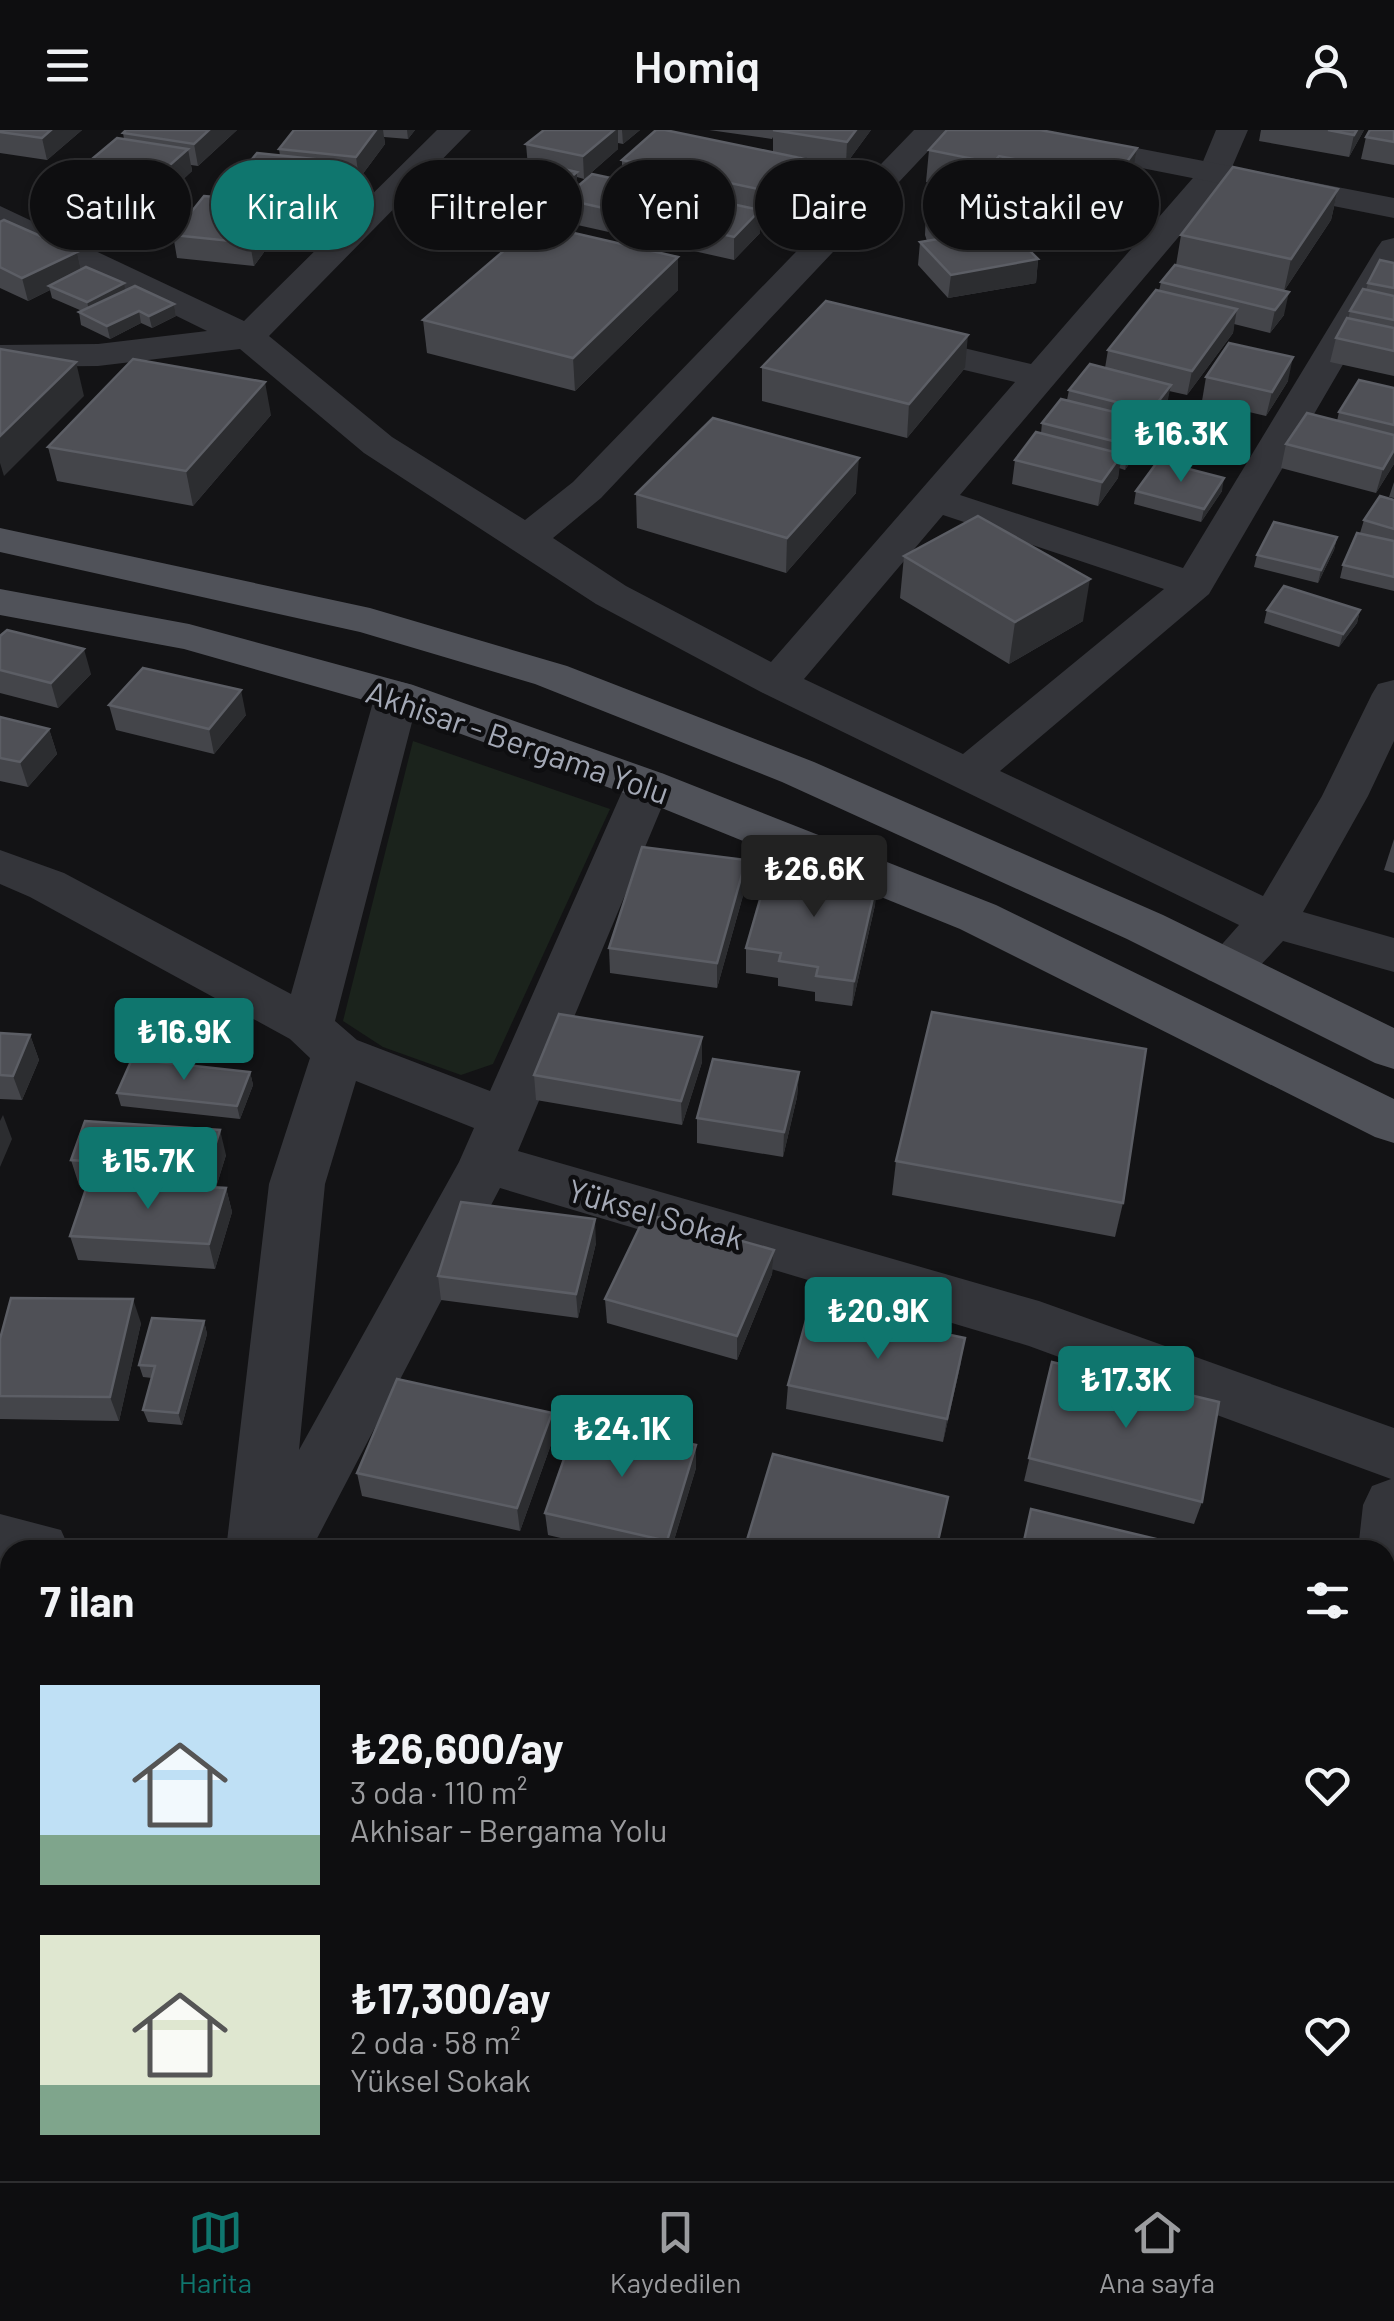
<!DOCTYPE html>
<html lang="tr">
<head>
<meta charset="utf-8">
<style>
	body { margin:0; font-family:Barlow,sans-serif; background:#171719; color:#f1f3f6; height:100vh; display:flex; flex-direction:column; font-size:38px; white-space:nowrap }
	* { box-sizing:border-box; margin:0 }
	p { font-size:32px; color:#9b9c9f }
	.icon { flex:none; width:55px; height:55px; fill:none; stroke:currentColor; stroke-width:2; stroke-linecap:round; stroke-linejoin:round }
	.map { position:relative; flex:1; overflow:hidden }
	.drawer { position:absolute; left:0px; top:1410px; width:1395px; height:642px; display:flex; flex-direction:column; background:#0e0e10; border-radius:30px 30px 0 0; box-shadow:0 2px 8px #0004,0 0 0 2px #2e2e30 }
	.drawer>* { flex:none }
	.banner { position:absolute; left:30px; top:30px; width:1335px; height:90px; display:flex; gap:20px }
	.price { position:absolute; translate:-50% -85px; padding:0 22px; border-radius:10px; background:#0f766e; color:#fff; font-size:32px; line-height:65px; filter:drop-shadow(0 2px 5px #0008) }
	.price::after { content:''; position:absolute; left:50%; top:60px; width:30px; height:22px; margin-left:-15px; background:inherit; clip-path:polygon(0 0,100% 0,50% 100%) }
	.price.selected { background:#222; color:#fff }
	ul { padding:0; list-style:none }
	li { display:flex; align-items:center; gap:30px; height:250px; padding:0 40px }
	li span { display:grid; place-items:center; flex:none; width:280px; height:200px; border-radius:0px; color:#555 }
	li>.icon { margin-inline-start:auto }
	span .icon { width:120px; height:120px; fill:#fffc; stroke-width:1 }
	li b { font-size:42px }
	h2 { display:flex; justify-content:space-between; align-items:center; height:120px; padding:0 40px; font-size:42px }
	.tag { padding:0 35px; border-radius:45px; background:#0e0e10; box-shadow:0 2px 8px #0004,0 0 0 2px #2e2e30; font-size:35px; line-height:90px }
	.tag.selected { background:#0f766e; color:#fff }
	header { display:flex; justify-content:space-between; align-items:center; height:130px; padding:0 40px; background:#0e0e10; font-size:45px; font-weight:600 }
	.tabs { display:flex; justify-content:space-around; align-items:center; height:140px; border-top:2px solid #2e2e30; background:#0e0e10; font-size:28px; color:#9b9c9f }
	.tabs a { display:grid; justify-items:center; gap:5px }
	.tabs .selected { color:#0f766e }
	.map>svg:first-child { display:block }
</style>
</head>
<body>
<header><svg class="icon" aria-label="menu" viewBox="0 0 24 24"><path d="M4 6h16M4 12h16M4 18h16"/></svg>Homiq<svg class="icon" aria-label="person" viewBox="0 0 24 24"><circle cx="12" cy="8" r="4"/><path d="M4 21q1-7 8-7t8 7"/></svg></header>
<div class="map">
<svg width="1394" height="2051" viewBox="0 0 1394 2051">
	<rect width="100%" height="100%" fill="#131315"/>
	<polygon fill="#1b231c" points="413,611 610,679 493,934 461,945 383,917 343,891"/>
	<g fill="none" stroke-linecap="round" stroke-linejoin="round">
		<g fill="#34353a" fill-rule="evenodd">
			<path d="M 437,0 L 471,0 L 269,206 L 392,307 L 525,390 L 573,352 L 914,0 L 948,0 L 601,368 L 553,408 L 626,456 L 771,532 L 1015,252 L 880,220 L 875,212 L 880,204 L 893,201 L 1031,234 L 1199,41 L 1216,0 L 1248,0 L 1226,51 L 960,365 L 1183,438 L 1377,118 L 1382,111 L 1394,108 L 1394,147 L 1209,464 L 1000,641 L 1263,766 L 1322,666 L 1372,564 L 1378,554 L 1394,550 L 1394,611 L 1368,666 L 1303,782 L 1394,808 L 1394,842 L 1283,811 C 1260,835 1244,861 1208,850 L 1201,838 L 1239,795 L 761,562 L 596,474 L 364,323 L 240,219 L 98,236 L 0,237 L 0,215 L 98,214 L 207,201 L 0,99 L 0,76 L 244,191 ZM 943,385 L 1164,459 L 963,624 L 804,549 Z"/>
			<path d="M 397,551 L 413,555 L 419,565 L 335,891 L 357,910 L 490,961 L 625,655 L 632,644 L 648,640 L 664,644 L 671,655 L 518,1021 L 1039,1171 L 1394,1298 L 1394,1501 L 1385,1504 L 1385,1420 L 1358,1420 L 1363,1375 L 1372,1356 L 1391,1349 L 1029,1216 L 500,1058 L 311,1420 L 226,1420 L 269,1054 L 310,928 L 290,909 L 30,767 L 0,754 L 0,720 L 64,743 L 291,864 L 375,565 L 381,555 ZM 356,951 L 474,998 L 459,1032 L 299,1320 L 325,1054 Z"/>
			<polygon points="0,1384 61,1400 70,1420 10,1420 10,1442 0,1440"/>
			<polygon points="10,1925 10,2018 0,2022 0,1929"/>
			<polygon points="1296,2042 1374,2042 1373,2051 1295,2051"/>
		</g>
		<polygon fill="#34353a" fill-rule="evenodd" points="979,0 1044,0 1394,68 1394,88 995,9 984,7"/>
		<g fill="#505259" fill-rule="evenodd">
			<polygon points="0,398 370,478 567,536 814,632 1163,785 1394,898 1394,939 1375,933 1127,809 782,652 535,554 360,502 0,422"/>
			<polygon points="0,459 189,494 413,555 664,644 996,775 1394,969 1394,1013 1375,1007 960,799 632,666 381,575 184,519 0,485"/>
		</g>
	</g>
	<g fill="#44454a">
		<polygon points="0,0 82,0 47,30 0,23"/>
		<polygon points="237,0 198,36 191,35 192,41 150,80 78,68 73,45 124,9 123,3"/>
		<polygon points="294,0 415,0 408,9 384,7 385,14 359,49 335,47 336,54 307,92 282,90 283,96 254,136 177,128 173,105 227,68 226,61 280,26 279,19"/>
		<polygon points="544,0 640,0 623,14 618,13 618,19 584,49 577,47 577,53 546,79 512,71 511,59 537,39 528,37 526,14"/>
		<polygon points="709,0 871,0 846,34 781,24 815,31 814,53 781,86 760,82 760,103 734,130 564,92 563,69 622,51 622,30 773,22 773,7 772,9"/>
		<polygon points="1261,0 1364,0 1349,27 1259,11"/>
		<polygon points="1394,0 1394,35 1361,29 1366,7"/>
		<polygon points="1137,18 1132,50 1104,87 1043,75 1044,67 996,58 990,65 926,52 929,20"/>
		<polygon points="1338,59 1331,90 1284,161 1284,185 1270,203 1234,194 1233,203 1187,265 1169,261 1166,279 1147,305 1144,304 1142,314 1125,340 1119,338 1118,348 1098,376 1012,354 1015,330 1041,303 1042,293 1067,270 1069,260 1105,238 1108,220 1159,161 1161,152 1176,135 1181,105"/>
		<polygon points="926,82 1038,129 1036,153 948,168 918,135 920,112 927,111 925,105"/>
		<polygon points="0,92 77,122 81,140 125,160 174,174 176,186 152,198 141,193 110,209 81,195 79,182 82,181 52,168 50,160 28,171 0,158"/>
		<polygon points="678,127 678,160 575,261 427,223 423,190"/>
		<polygon points="1394,133 1394,246 1330,232 1336,208 1348,189 1350,181 1366,160 1368,153"/>
		<polygon points="762,237 965,238 907,308 762,271"/>
		<polygon points="1206,247 1288,251 1266,286 1202,271"/>
		<polygon points="1394,258 1394,334 1376,363 1281,338 1286,314 1337,291 1339,282"/>
		<polygon points="271,285 193,376 57,351 48,317"/>
		<polygon points="1394,352 1394,368 1389,367"/>
		<polygon points="1136,361 1222,361 1201,392 1134,374"/>
		<polygon points="856,363 786,443 637,398 636,364"/>
		<polygon points="1394,370 1394,461 1340,448 1343,435 1360,403 1364,390"/>
		<polygon points="1337,407 1334,420 1318,453 1254,437 1257,425"/>
		<polygon points="904,426 1083,491 1009,534 900,468"/>
		<polygon points="1267,480 1360,480 1357,493 1339,517 1264,493"/>
		<polygon points="0,506 91,544 58,578 0,563"/>
		<polygon points="109,575 246,585 214,624 116,600"/>
		<polygon points="0,587 49,599 57,624 28,657 0,651"/>
		<polygon points="1394,709 1394,743 1384,740"/>
		<polygon points="746,730 746,755 717,858 610,843 609,818"/>
		<polygon points="877,750 875,775 852,876 815,871 815,862 778,856 778,848 746,843 746,818"/>
		<polygon points="0,903 30,905 39,930 22,970 0,969"/>
		<polygon points="702,907 702,932 682,995 536,970 534,945"/>
		<polygon points="250,942 253,955 240,989 121,976 117,963"/>
		<polygon points="799,942 797,967 783,1027 697,1013 697,988"/>
		<polygon points="226,1025 216,1057 226,1058 232,1082 215,1139 78,1130 70,1106 87,1055 79,1055 71,1030"/>
		<polygon points="896,1031 1123,1073 1115,1107 892,1065"/>
		<polygon points="596,1113 578,1188 441,1170 438,1146"/>
		<polygon points="774,1120 772,1144 737,1230 607,1193 605,1169"/>
		<polygon points="204,1191 207,1204 182,1295 148,1292 143,1280 152,1248 143,1247 139,1235"/>
		<polygon points="141,1193 119,1291 0,1289 0,1209"/>
		<polygon points="961,1232 943,1312 786,1279 788,1255"/>
		<polygon points="1052,1232 1202,1372 1194,1394 1024,1351"/>
		<polygon points="554,1306 520,1401 362,1366 357,1343"/>
		<polygon points="696,1315 696,1338 671,1420 611,1420 548,1405 545,1383"/>
	</g>
	<g fill="#2c2d30">
		<polygon points="51,0 82,0 47,30 42,8"/>
		<polygon points="209,0 237,0 198,36 194,14"/>
		<polygon points="376,0 383,0 385,14 359,49 356,27"/>
		<polygon points="407,0 415,0 408,9"/>
		<polygon points="614,0 618,0 618,19 584,49 583,26"/>
		<polygon points="622,0 640,0 623,14"/>
		<polygon points="856,0 871,0 846,34 847,12"/>
		<polygon points="1357,0 1364,0 1349,27 1354,5"/>
		<polygon points="1137,18 1132,50 1104,87 1109,56"/>
		<polygon points="188,19 192,41 150,80 145,57"/>
		<polygon points="999,26 996,58 990,65 993,33"/>
		<polygon points="333,31 336,54 307,92 304,70"/>
		<polygon points="815,31 814,53 781,86 782,64"/>
		<polygon points="577,42 577,53 546,79 545,67"/>
		<polygon points="1338,59 1331,90 1284,161 1291,129"/>
		<polygon points="280,73 283,96 254,136 250,113"/>
		<polygon points="760,80 760,103 734,130 734,107"/>
		<polygon points="77,122 82,145 49,156 50,160 28,171 22,148"/>
		<polygon points="678,127 678,160 575,261 573,228"/>
		<polygon points="1038,129 1036,153 948,168 951,145"/>
		<polygon points="124,153 126,165 90,184 87,172"/>
		<polygon points="1289,162 1284,185 1270,203 1275,180"/>
		<polygon points="174,174 176,186 152,198 149,186"/>
		<polygon points="1237,179 1233,203 1187,265 1192,241"/>
		<polygon points="139,181 141,193 110,209 107,196"/>
		<polygon points="968,205 965,238 907,308 909,274"/>
		<polygon points="1293,227 1288,251 1266,286 1272,262"/>
		<polygon points="76,232 84,266 4,346 0,333 0,306"/>
		<polygon points="265,252 271,285 193,376 186,341"/>
		<polygon points="1171,255 1166,279 1147,305 1151,281"/>
		<polygon points="1147,290 1142,314 1125,340 1129,315"/>
		<polygon points="1394,320 1394,334 1376,363 1383,339"/>
		<polygon points="1122,324 1118,348 1098,376 1102,352"/>
		<polygon points="859,328 856,363 786,443 787,408"/>
		<polygon points="1224,348 1222,361 1201,392 1204,379"/>
		<polygon points="1337,407 1334,420 1318,453 1321,440"/>
		<polygon points="1090,449 1083,491 1009,534 1015,492"/>
		<polygon points="1360,480 1357,493 1339,517 1343,504"/>
		<polygon points="84,519 91,544 58,578 51,553"/>
		<polygon points="241,560 246,585 214,624 209,599"/>
		<polygon points="49,599 57,624 28,657 20,632"/>
		<polygon points="746,730 746,755 717,858 717,833"/>
		<polygon points="877,750 875,775 852,876 854,851"/>
		<polygon points="30,905 39,930 22,970 13,946"/>
		<polygon points="702,907 702,932 682,995 681,971"/>
		<polygon points="250,942 253,955 240,989 237,976"/>
		<polygon points="799,942 797,967 783,1027 784,1002"/>
		<polygon points="3,985 12,1009 0,1037 0,991"/>
		<polygon points="220,1000 226,1025 214,1064 208,1039"/>
		<polygon points="226,1058 232,1082 215,1139 209,1114"/>
		<polygon points="595,1089 596,1113 578,1188 576,1164"/>
		<polygon points="774,1120 772,1144 737,1230 737,1206"/>
		<polygon points="133,1169 141,1193 119,1291 110,1267"/>
		<polygon points="204,1191 207,1204 182,1295 178,1283"/>
		<polygon points="965,1208 961,1232 943,1312 947,1289"/>
		<polygon points="552,1283 554,1306 520,1401 517,1378"/>
		<polygon points="696,1315 696,1338 671,1420 667,1420 667,1411"/>
		<polygon points="8,1468 10,1473 10,1511 0,1535 0,1487"/>
	</g>
	<g fill="#4f5056" stroke="#5c5e65" stroke-width="2.5">
		<polygon points="0,0 51,0 42,8 0,2"/>
		<polygon points="126,0 209,0 194,14 123,3"/>
		<polygon points="294,0 376,0 356,27 279,19"/>
		<polygon points="544,0 614,0 583,26 526,14"/>
		<polygon points="656,0 665,0 815,31 782,64 622,30"/>
		<polygon points="773,0 856,0 847,12"/>
		<polygon points="947,0 1040,0 1137,18 1109,56 1047,44 1053,37 999,26 993,33 929,20"/>
		<polygon points="1328,0 1357,0 1354,5"/>
		<polygon points="1370,0 1394,0 1394,12 1366,7"/>
		<polygon points="117,8 188,19 145,57 73,45"/>
		<polygon points="257,23 333,31 304,70 226,61"/>
		<polygon points="543,34 577,42 545,67 511,59"/>
		<polygon points="1233,37 1338,59 1291,129 1181,105"/>
		<polygon points="592,44 760,80 734,107 563,69"/>
		<polygon points="204,66 280,73 250,113 173,105"/>
		<polygon points="942,80 1006,97 1038,129 951,145 920,112 962,105 932,96 926,82"/>
		<polygon points="4,90 77,122 22,148 0,137 0,92"/>
		<polygon points="535,94 678,127 573,228 423,190"/>
		<polygon points="1380,130 1394,133 1394,158 1368,153"/>
		<polygon points="1175,135 1289,162 1275,180 1161,152"/>
		<polygon points="86,137 124,153 87,172 49,156"/>
		<polygon points="135,156 174,174 149,186 139,181 107,196 79,182"/>
		<polygon points="1363,159 1394,166 1394,190 1350,181"/>
		<polygon points="1156,160 1237,179 1192,241 1108,220"/>
		<polygon points="826,171 968,205 909,274 762,237"/>
		<polygon points="1347,188 1394,198 1394,221 1336,208"/>
		<polygon points="1229,213 1293,227 1272,262 1206,247"/>
		<polygon points="0,219 76,232 0,306"/>
		<polygon points="133,229 265,252 186,341 48,317"/>
		<polygon points="1090,234 1171,255 1151,281 1069,260"/>
		<polygon points="1359,250 1394,258 1394,295 1339,282"/>
		<polygon points="1061,269 1147,290 1129,315 1042,293"/>
		<polygon points="1307,283 1394,305 1394,320 1383,339 1286,314"/>
		<polygon points="713,288 859,328 787,408 636,364"/>
		<polygon points="1036,302 1122,324 1102,352 1015,330"/>
		<polygon points="1158,331 1224,348 1204,379 1136,361"/>
		<polygon points="1380,366 1394,370 1394,399 1364,390"/>
		<polygon points="978,386 1090,449 1015,492 904,426"/>
		<polygon points="1274,392 1337,407 1321,440 1257,425"/>
		<polygon points="1357,403 1394,411 1394,447 1343,435"/>
		<polygon points="1284,456 1360,480 1343,504 1267,480"/>
		<polygon points="7,500 84,519 51,553 0,540 0,506"/>
		<polygon points="143,538 241,560 209,599 109,575"/>
		<polygon points="0,587 49,599 20,632 0,628"/>
		<polygon points="642,717 746,730 717,833 609,818"/>
		<polygon points="770,735 877,750 854,851 816,846 818,837 779,831 781,823 746,818"/>
		<polygon points="932,882 1146,919 1123,1073 896,1031"/>
		<polygon points="559,884 702,907 681,971 534,945"/>
		<polygon points="0,903 30,905 13,946 0,945"/>
		<polygon points="132,929 250,942 237,976 117,963"/>
		<polygon points="713,929 799,942 784,1002 697,988"/>
		<polygon points="85,991 220,1000 208,1039 71,1030"/>
		<polygon points="89,1050 226,1058 209,1114 70,1106"/>
		<polygon points="461,1072 595,1089 576,1164 438,1146"/>
		<polygon points="646,1084 774,1120 737,1206 605,1169"/>
		<polygon points="11,1168 133,1169 110,1267 0,1266 0,1209"/>
		<polygon points="810,1176 965,1208 947,1289 788,1255"/>
		<polygon points="152,1188 204,1191 178,1283 143,1280 155,1236 139,1235"/>
		<polygon points="1052,1232 1219,1272 1202,1372 1029,1328"/>
		<polygon points="397,1249 552,1283 517,1378 357,1343"/>
		<polygon points="578,1289 696,1315 667,1411 545,1383"/>
		<polygon points="773,1324 948,1367 936,1420 744,1420"/>
		<polygon points="1031,1379 1202,1420 1022,1420"/>
		<polygon points="0,1467 8,1468 0,1487"/>
		<polygon points="991,2042 1192,2042 1191,2051 990,2051"/>
	</g>
	<g text-anchor="middle" dominant-baseline="central" stroke-width="9" stroke-linejoin="round" paint-order="stroke">
		<g font-size="32" fill="#a4a9b6" stroke="#0e0e10">
			<text transform="translate(518 611) rotate(19)">Akhisar - Bergama Yolu</text>
			<text transform="translate(656 1083) rotate(16)">Yüksel Sokak</text>
		</g>
	</g>
</svg>
<b class="price" style="left:1181px;top:355px">₺16.3K</b>
<b class="price selected" style="left:814px;top:790px">₺26.6K</b>
<b class="price" style="left:184px;top:953px">₺16.9K</b>
<b class="price" style="left:148px;top:1082px">₺15.7K</b>
<b class="price" style="left:878px;top:1232px">₺20.9K</b>
<b class="price" style="left:1126px;top:1301px">₺17.3K</b>
<b class="price" style="left:622px;top:1350px">₺24.1K</b>
<div class="banner">
<a class="tag">Satılık</a>
<a class="tag selected">Kiralık</a>
<a class="tag">Filtreler</a>
<a class="tag">Yeni</a>
<a class="tag">Daire</a>
<a class="tag">Müstakil ev</a>
</div>
<section class="drawer">
<h2>7 ilan<svg class="icon" aria-label="filters" viewBox="0 0 24 24"><path d="M4 7h16M4 17h16"/><circle cx="9" cy="7" r="2"/><circle cx="15" cy="17" r="2"/></svg></h2>
<ul>
<li><span style="background:linear-gradient(#bfe0f5 75%,#7fa58c 0)"><svg class="icon" aria-label="home" viewBox="0 0 24 24"><path d="M3 11l9-7 9 7M6 9v11h12V9"/></svg></span><div><b>₺26,600/ay</b><p>3 oda · 110 m²</p><p>Akhisar - Bergama Yolu</p></div><svg class="icon" aria-label="heart" viewBox="0 0 24 24"><path d="M12 20l-8-8c-3-5 5-10 8-4 3-6 11-1 8 4z"/></svg></li>
<li><span style="background:linear-gradient(#dfe7d0 75%,#7fa58c 0)"><svg class="icon" aria-label="home" viewBox="0 0 24 24"><path d="M3 11l9-7 9 7M6 9v11h12V9"/></svg></span><div><b>₺17,300/ay</b><p>2 oda · 58 m²</p><p>Yüksel Sokak</p></div><svg class="icon" aria-label="heart" viewBox="0 0 24 24"><path d="M12 20l-8-8c-3-5 5-10 8-4 3-6 11-1 8 4z"/></svg></li>
</ul>
</section>
</div>
<nav class="tabs">
<a class="selected"><svg class="icon" aria-label="map" viewBox="0 0 24 24"><path d="M3 6l6-2 6 2 6-2v14l-6 2-6-2-6 2zM9 4v14M15 6v14"/></svg>Harita</a>
<a><svg class="icon" aria-label="saved" viewBox="0 0 24 24"><path d="M7 4h10v16l-5-4-5 4z"/></svg>Kaydedilen</a>
<a><svg class="icon" aria-label="home" viewBox="0 0 24 24"><path d="M3 11l9-7 9 7M6 9v11h12V9"/></svg>Ana sayfa</a>
</nav>
</body>
</html>
